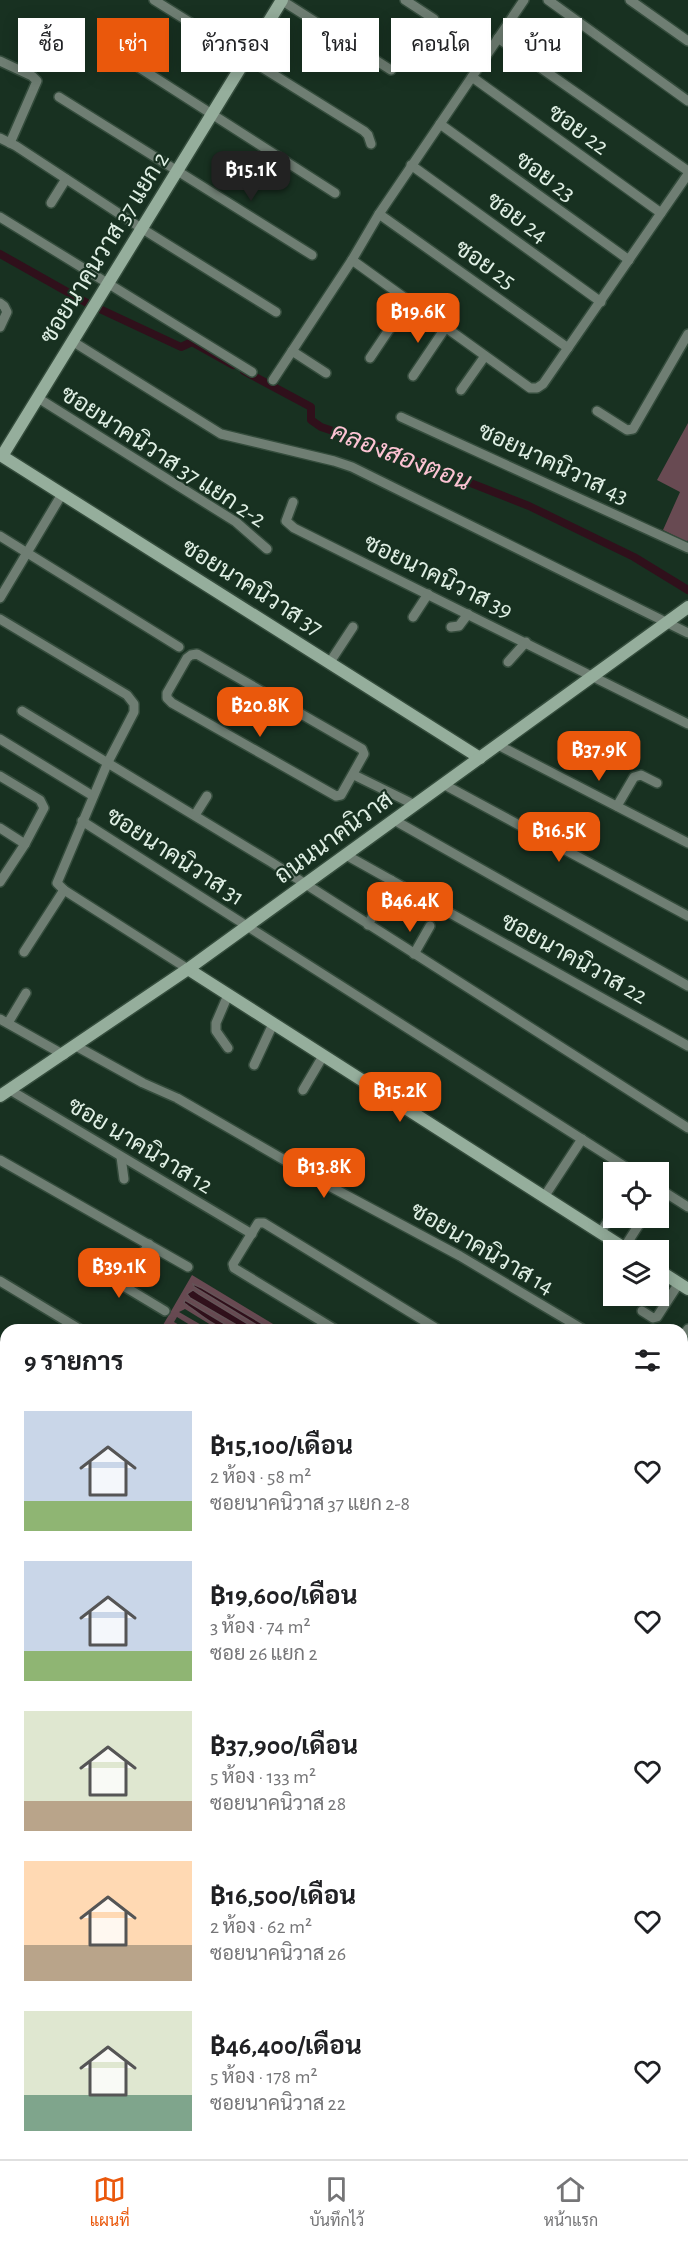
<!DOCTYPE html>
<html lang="th">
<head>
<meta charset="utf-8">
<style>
	body { margin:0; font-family:"Alegreya Sans",Sarabun,sans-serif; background:#f6f6f6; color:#202124; height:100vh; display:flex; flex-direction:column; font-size:22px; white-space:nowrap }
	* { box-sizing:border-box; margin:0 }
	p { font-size:20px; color:#757577 }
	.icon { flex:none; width:33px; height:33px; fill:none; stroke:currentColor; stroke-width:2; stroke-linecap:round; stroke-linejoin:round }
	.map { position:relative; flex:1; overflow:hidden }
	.sheet { position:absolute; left:0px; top:1324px; width:688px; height:836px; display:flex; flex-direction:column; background:#fff; border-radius:18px 18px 0 0; box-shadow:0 3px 15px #0003 }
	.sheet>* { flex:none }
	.banner { position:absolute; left:18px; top:18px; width:652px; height:54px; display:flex; gap:12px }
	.controls { position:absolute; left:603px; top:1162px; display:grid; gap:12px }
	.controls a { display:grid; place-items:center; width:66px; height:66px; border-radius:0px; background:#fff; box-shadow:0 3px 15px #0003; font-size:30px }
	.price { position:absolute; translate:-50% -51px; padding:0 14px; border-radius:12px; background:#ea580c; color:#fff; font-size:20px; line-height:39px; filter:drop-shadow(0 2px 3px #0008) }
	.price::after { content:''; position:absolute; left:50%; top:36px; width:18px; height:14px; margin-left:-9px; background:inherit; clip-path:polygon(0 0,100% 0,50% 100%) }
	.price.on { background:#222; color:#fff }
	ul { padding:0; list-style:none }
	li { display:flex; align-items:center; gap:18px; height:150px; padding:0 24px }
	li span { display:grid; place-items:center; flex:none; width:168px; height:120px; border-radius:0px; color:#555 }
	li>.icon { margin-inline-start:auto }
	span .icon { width:72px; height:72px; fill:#fffc; stroke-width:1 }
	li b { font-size:26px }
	h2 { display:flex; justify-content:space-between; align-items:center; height:72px; padding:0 24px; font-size:26px }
	.chip { padding:0 21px; border-radius:0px; background:#fff; box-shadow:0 3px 15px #0003; font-size:21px; line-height:54px }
	.chip.on { background:#ea580c; color:#fff }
	.tab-bar { display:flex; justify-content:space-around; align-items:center; height:84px; border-top:2px solid #e0e0e0; background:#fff; font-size:16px; color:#757577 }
	.tab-bar a { display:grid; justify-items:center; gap:3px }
	.tab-bar .on { color:#ea580c }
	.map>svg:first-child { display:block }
</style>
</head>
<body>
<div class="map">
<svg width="688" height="2159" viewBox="0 0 688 2159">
	<rect width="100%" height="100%" fill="#183121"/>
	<g fill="#684a52">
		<polygon points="688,423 688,540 687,542 663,530 680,492 657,480"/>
		<polygon points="192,1275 283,1330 273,1330 193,1284 194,1287 265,1330 258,1330 193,1290 190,1298 245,1330 235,1330 186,1300 226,1330 219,1330 185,1309 179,1312 210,1330 198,1330 177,1317 174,1322 188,1330 180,1330 172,1326 177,1330 172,1330 163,1325"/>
	</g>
	<g fill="#30101b" stroke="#645357" stroke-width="1.5">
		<polygon points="193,1284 202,1288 273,1330 265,1330 194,1287"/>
		<polygon points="193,1290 199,1294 258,1330 245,1330 190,1298 187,1294"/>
		<path d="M 185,1300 L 235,1330 C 217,1331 199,1313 184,1303 Z"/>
	</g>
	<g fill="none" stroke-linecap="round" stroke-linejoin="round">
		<g stroke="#30101b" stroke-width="8">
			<polyline points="0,254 87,303 181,347 192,342 233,365"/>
			<polyline points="244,371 311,407 311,420 321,427 369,443 529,506 634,557 688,590"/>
			<polyline points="0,1951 6,1956"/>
			<polyline points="247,2154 252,2159"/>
		</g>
		<defs>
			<g id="street">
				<polyline points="154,0 364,131 368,135 371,144"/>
				<polyline points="281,0 391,70"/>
				<polyline points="405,0 434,19"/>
				<polyline points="548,0 688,101"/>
				<polyline points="630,0 688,41"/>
				<polyline points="498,38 688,171"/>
				<polyline points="115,52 335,193"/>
				<polyline points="0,61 32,76 37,81 10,143"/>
				<polyline points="472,77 661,213"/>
				<polyline points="59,97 312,255"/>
				<polyline points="440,124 629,260"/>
				<polyline points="0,138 16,146 141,228 276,312"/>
				<polyline points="411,165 601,302"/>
				<polyline points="51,203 66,179"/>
				<polyline points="379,214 568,348"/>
				<polyline points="0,217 252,372"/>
				<polyline points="352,260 530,388 537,388 543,384 688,174"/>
				<polyline points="0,303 4,306 7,312 0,327"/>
				<polyline points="72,341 221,434 334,461 352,467 688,633"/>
				<polyline points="292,351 326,373"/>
				<polyline points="370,358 409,300"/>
				<polyline points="413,376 446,327"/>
				<polyline points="273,380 352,260 379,214 524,0"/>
				<polyline points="461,390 485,356"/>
				<polyline points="38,398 236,522 267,549"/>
				<polyline points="597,411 627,430 633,429 688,334"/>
				<polyline points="401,417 688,548"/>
				<polyline points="293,502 286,521 294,528 688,724"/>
				<polyline points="0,536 179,647"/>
				<polyline points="0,598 62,494"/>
				<polyline points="413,617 428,594"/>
				<polyline points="0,619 127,695 134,704 134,712 108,762 57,883 64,890 188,969"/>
				<polyline points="451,627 459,626 468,614"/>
				<polygon points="197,654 362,749 364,754 341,795 336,796 172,703 167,698 167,693 187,658 191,655"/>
				<polyline points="330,662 353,627"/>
				<polyline points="508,662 526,642"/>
				<polyline points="22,711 271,862 688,1128"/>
				<polyline points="0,739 93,796"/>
				<polyline points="498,745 688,843"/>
				<polyline points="354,775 415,805"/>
				<polyline points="0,776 40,800 44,808 25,844 0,882"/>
				<polyline points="443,784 688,916"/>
				<polyline points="617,806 634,777 641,775 657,783"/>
				<polyline points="195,815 207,796"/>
				<polyline points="394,820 688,986"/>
				<polyline points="82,821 635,1173"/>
				<polyline points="0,828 25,844"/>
				<polyline points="346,855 688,1046"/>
				<polyline points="368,925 391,880"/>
				<polyline points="24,952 64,890"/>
				<polyline points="414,954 430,926"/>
				<polyline points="0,1019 64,1055"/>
				<polyline points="8,1023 26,993"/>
				<polyline points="76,1046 143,1083 177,1098 331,1187 460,1256 584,1330"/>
				<polyline points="228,1048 216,1031 216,1023 228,995"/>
				<polyline points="254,1065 273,1024"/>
				<polyline points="10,1090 252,1234"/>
				<polyline points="303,1090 323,1056"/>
				<polyline points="121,1157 124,1179"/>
				<polyline points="0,1160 188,1267"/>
				<polyline points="658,1188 688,1207"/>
				<polyline points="544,1197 582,1139"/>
				<polyline points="600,1233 614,1212"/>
				<polyline points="624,1248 638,1226 639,1222 636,1218"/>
				<polyline points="87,1264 165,1311"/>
				<polyline points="0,1281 81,1330"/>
				<polyline points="123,1285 149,1244"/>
				<polyline points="642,1311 653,1318 657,1317 679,1283"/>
				<polyline points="336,1330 234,1268 233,1264 258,1223 264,1223 439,1330"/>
				<polyline points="685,1333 688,1329"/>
				<polyline points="0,1388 6,1391"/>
				<polyline points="682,1395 688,1399"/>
				<polyline points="682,1476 688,1479"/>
				<polyline points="0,1493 6,1497"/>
				<polyline points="682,1496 688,1488"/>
				<polyline points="0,1609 6,1601"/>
				<polyline points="0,1627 6,1631"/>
				<polyline points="0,1674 6,1681"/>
				<polyline points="0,1691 6,1682"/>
				<polyline points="0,1738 6,1743"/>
				<polyline points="0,1761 3,1756"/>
				<polyline points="0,1839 6,1844"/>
				<polyline points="0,1974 6,1966"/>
				<polyline points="0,2155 6,2159"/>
			</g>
			<g id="secondary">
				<polyline points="282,0 2,456 480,758"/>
				<polyline points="188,969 629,1251"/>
				<polyline points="0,1096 188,969 688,607"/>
				<polyline points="658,1270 688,1289"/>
			</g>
			<g id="primary">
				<polyline points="682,1993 688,1989"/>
				<polyline points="682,2050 688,2046"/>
				<polyline points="399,2159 408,2154"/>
				<polyline points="498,2159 506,2154"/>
			</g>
			<g id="highway">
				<polyline points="682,2011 688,2008"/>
				<polyline points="682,2035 688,2031"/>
				<polyline points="437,2159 445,2154"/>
				<polyline points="476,2159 485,2154"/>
			</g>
		</defs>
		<use href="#street" stroke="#344c3c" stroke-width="12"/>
		<use href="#secondary" stroke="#344c3c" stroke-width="15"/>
		<use href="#primary" stroke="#344c3c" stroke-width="18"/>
		<use href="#highway" stroke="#344c3c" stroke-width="21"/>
		<use href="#street" stroke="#6f7e73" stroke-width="9"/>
		<use href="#secondary" stroke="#95ae9c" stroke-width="12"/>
		<use href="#primary" stroke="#b2d2bc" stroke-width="15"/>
		<use href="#highway" stroke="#cdf4d9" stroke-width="18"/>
	</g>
	<g text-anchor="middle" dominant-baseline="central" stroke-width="4.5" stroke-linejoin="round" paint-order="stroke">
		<g font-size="24" fill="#dfefe4" stroke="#183121">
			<text transform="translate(578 130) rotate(36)">ซอย 22</text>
			<text transform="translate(545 177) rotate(36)">ซอย 23</text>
			<text transform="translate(517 218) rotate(36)">ซอย 24</text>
			<text transform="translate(105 248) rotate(-58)">ซอยนาคนวาส 37 แยก 2</text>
			<text transform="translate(485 265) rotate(35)">ซอย 25</text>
			<text transform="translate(163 457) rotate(33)">ซอยนาคนิวาส 37 แยก 2-2</text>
			<text transform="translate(553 464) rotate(25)">ซอยนาคนิวาส 43</text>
			<text transform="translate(438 577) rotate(26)">ซอยนาคนิวาส 39</text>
			<text transform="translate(252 588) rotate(32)">ซอยนาคนิวาส 37</text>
			<text transform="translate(334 838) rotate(-36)">ถนนนาคนิวาส</text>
			<text transform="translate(175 857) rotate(33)">ซอยนาคนิวาส 31</text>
			<text transform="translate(574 959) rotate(29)">ซอยนาคนิวาส 22</text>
			<text transform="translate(140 1146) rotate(31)">ซอย นาคนิวาส 12</text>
			<text transform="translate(482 1249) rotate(30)">ซอยนาคนิวาส 14</text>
		</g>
		<g font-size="26" font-style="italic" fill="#fcc3d3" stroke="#183121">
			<text transform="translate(401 457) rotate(21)">คลองสองตอน</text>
		</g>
	</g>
</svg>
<div class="controls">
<a><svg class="icon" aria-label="locate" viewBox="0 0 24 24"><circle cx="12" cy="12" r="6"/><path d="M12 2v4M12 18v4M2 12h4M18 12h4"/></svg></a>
<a><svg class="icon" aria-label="layers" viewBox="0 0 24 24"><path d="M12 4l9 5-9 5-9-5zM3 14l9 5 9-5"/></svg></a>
</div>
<b class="price on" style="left:251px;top:202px">฿15.1K</b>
<b class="price" style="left:418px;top:344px">฿19.6K</b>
<b class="price" style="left:260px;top:738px">฿20.8K</b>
<b class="price" style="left:599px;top:782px">฿37.9K</b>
<b class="price" style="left:559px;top:863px">฿16.5K</b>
<b class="price" style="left:410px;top:933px">฿46.4K</b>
<b class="price" style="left:400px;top:1123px">฿15.2K</b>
<b class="price" style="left:324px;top:1199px">฿13.8K</b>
<b class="price" style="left:119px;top:1299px">฿39.1K</b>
<div class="banner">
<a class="chip">ซื้อ</a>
<a class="chip on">เช่า</a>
<a class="chip">ตัวกรอง</a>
<a class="chip">ใหม่</a>
<a class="chip">คอนโด</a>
<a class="chip">บ้าน</a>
</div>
<section class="sheet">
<h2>9 รายการ<svg class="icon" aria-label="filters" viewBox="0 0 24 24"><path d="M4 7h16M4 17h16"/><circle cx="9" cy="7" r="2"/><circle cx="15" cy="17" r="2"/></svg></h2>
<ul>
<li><span style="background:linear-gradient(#c9d6e8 75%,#8fb573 0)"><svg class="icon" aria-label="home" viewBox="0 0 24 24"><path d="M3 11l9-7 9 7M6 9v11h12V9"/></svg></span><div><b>฿15,100/เดือน</b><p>2 ห้อง · 58 m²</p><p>ซอยนาคนิวาส 37 แยก 2-8</p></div><svg class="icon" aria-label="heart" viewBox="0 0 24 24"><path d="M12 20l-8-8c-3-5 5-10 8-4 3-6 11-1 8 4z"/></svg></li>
<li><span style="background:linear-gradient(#c9d6e8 75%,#8fb573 0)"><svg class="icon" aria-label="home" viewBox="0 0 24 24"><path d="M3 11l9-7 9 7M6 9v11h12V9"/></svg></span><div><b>฿19,600/เดือน</b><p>3 ห้อง · 74 m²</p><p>ซอย 26 แยก 2</p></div><svg class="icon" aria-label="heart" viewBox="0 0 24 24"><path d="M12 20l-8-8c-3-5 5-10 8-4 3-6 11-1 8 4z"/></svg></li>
<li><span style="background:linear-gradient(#dfe7d0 75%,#b9a48a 0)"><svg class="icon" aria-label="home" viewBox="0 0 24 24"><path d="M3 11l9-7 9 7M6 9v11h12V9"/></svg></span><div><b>฿37,900/เดือน</b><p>5 ห้อง · 133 m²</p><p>ซอยนาคนิวาส 28</p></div><svg class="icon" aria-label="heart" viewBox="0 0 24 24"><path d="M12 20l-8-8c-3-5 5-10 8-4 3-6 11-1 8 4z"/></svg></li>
<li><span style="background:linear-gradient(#ffd9b3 70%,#b9a48a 0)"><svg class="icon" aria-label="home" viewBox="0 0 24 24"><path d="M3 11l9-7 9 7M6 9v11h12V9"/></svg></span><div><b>฿16,500/เดือน</b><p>2 ห้อง · 62 m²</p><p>ซอยนาคนิวาส 26</p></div><svg class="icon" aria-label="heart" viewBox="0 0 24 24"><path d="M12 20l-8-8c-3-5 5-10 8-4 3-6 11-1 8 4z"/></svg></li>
<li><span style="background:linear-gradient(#dfe7d0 70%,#7fa58c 0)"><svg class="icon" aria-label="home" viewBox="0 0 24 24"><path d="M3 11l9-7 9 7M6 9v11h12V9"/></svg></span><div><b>฿46,400/เดือน</b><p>5 ห้อง · 178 m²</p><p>ซอยนาคนิวาส 22</p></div><svg class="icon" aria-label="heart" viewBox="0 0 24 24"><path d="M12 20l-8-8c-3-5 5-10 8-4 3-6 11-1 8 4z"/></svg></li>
</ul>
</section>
</div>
<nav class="tab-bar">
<a class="on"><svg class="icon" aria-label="map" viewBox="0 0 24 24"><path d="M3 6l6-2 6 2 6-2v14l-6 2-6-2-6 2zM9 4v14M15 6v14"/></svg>แผนที่</a>
<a><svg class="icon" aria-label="saved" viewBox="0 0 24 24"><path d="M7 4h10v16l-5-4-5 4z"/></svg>บันทึกไว้</a>
<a><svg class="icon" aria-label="home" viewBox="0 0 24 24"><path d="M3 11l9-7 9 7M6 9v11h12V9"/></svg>หน้าแรก</a>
</nav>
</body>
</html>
